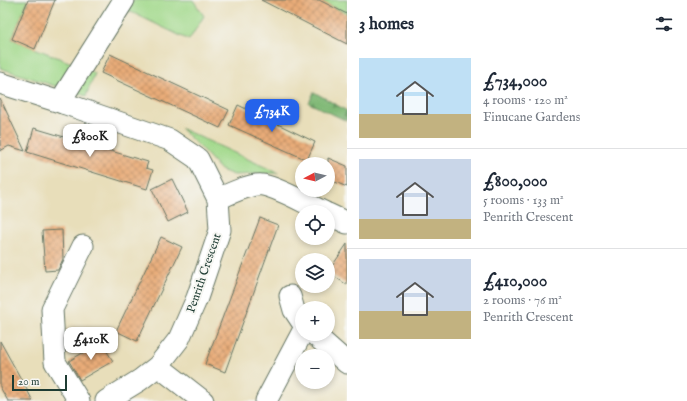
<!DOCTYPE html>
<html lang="en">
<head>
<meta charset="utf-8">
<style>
	body { margin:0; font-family:"IM FELL English",serif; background:#f2f2f3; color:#1f2937; height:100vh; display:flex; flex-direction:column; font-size:15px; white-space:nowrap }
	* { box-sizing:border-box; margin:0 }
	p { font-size:13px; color:#747a83 }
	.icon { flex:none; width:22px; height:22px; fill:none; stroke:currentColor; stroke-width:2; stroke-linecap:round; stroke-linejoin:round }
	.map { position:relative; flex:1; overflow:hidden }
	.drawer { display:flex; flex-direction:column; background:#fff; width:340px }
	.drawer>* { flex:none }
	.needle { width:26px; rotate:263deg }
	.controls { position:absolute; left:295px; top:157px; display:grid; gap:8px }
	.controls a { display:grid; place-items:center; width:40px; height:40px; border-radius:50%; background:#fff; box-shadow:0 2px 6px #0003; font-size:20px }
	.scale { position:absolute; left:12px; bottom:10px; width:55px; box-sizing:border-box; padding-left:4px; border:2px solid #1f3d34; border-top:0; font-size:11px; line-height:14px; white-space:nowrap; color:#1f3d34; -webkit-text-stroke:3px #f6f6f2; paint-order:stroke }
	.price { position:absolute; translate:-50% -34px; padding:0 9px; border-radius:8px; background:#fff; color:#222; font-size:13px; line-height:26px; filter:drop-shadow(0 1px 2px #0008) }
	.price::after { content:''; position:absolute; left:50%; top:24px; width:12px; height:9px; margin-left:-6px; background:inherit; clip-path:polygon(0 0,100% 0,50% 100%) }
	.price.active { background:#2563eb; color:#fff }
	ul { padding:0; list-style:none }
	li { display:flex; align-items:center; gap:12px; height:100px; padding:0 12px }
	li+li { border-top:1px solid #e0e1e3 }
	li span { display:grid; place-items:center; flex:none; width:112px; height:80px; border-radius:0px; color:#555 }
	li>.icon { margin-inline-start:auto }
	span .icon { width:48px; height:48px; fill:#fffc; stroke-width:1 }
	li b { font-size:17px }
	h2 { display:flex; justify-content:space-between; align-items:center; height:48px; padding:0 12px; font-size:17px }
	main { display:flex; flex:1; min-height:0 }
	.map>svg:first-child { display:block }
</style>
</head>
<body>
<main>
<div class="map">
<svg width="347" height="401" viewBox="0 0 347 401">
	<defs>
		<pattern id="forest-firs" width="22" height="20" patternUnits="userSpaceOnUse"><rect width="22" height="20" fill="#81b977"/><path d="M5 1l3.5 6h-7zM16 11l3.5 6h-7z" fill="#699862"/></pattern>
		<pattern id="building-cross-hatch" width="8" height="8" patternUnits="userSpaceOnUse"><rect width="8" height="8" fill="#e9ac78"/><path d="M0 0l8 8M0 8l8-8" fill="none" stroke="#bc8d63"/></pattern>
	</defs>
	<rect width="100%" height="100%" fill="#f6f6f2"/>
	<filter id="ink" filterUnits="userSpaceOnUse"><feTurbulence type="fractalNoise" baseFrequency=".025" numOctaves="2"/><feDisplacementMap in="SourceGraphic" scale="8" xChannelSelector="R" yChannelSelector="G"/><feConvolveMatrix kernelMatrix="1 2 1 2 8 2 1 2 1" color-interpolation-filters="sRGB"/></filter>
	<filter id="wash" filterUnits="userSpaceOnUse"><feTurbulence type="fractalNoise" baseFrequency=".012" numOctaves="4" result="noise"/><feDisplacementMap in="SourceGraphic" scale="16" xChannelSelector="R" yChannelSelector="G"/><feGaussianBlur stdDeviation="0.9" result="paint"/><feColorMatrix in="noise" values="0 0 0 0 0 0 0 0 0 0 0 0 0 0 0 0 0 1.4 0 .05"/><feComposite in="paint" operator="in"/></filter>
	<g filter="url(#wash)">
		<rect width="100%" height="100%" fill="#e8deba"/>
		<g fill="#a2d98b" stroke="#608b60">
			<polygon points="0,0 28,0 12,39 74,64 112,0 193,0 204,16 189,40 125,9 85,70 95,73 86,96 0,68"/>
			<polygon points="319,0 347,0 347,14"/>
			<polygon points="180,128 278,173 234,175 221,170 201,148"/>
		</g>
		<polygon fill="url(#forest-firs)" stroke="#507b56" points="314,92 347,111 347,121 309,103"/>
		<g id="blocks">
			<g fill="url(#building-cross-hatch)">
				<polygon points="28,0 55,0 35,49 12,39"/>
				<polygon points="261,0 319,0 347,14 347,44"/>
				<polygon points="110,54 229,110 220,128 101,73"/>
				<polygon points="0,98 25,151 9,146 0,151"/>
				<polygon points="238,105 315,142 307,160 229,125"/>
				<polygon points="34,128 148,162 146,168 153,170 147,189 27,152"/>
				<polygon points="328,158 347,166 347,187 328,179"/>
				<polygon points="172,179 188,212 168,222 152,189"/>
				<polygon points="260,218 278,225 225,372 205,364"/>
				<polygon points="62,230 63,259 58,270 45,271 42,231"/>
				<polygon points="161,237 182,247 137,341 116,331"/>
				<polygon points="347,244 347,285 328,272"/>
				<polygon points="0,341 26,388 33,401 8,401 0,387"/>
				<polygon points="101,342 113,361 80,380 69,361"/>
			</g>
		</g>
	</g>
	<g filter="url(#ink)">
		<use href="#blocks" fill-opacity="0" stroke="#657563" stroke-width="1"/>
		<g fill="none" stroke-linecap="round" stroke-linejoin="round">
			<defs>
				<g id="minor">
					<polyline points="0,83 63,103 170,140 198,159 218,199 220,230 197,298 179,339 158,366 140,380 106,401"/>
					<polyline points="63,103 66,92 124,0"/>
					<path d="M 218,199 C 229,194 251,183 263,185 C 282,189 306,204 324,212"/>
					<polyline points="328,214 347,223"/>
					<polyline points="290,296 294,310 302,322"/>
					<polyline points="314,334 347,363"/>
					<polyline points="158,366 203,401"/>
					<polyline points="79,401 55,362 52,309 83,246"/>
					<polyline points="266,401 302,333"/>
				</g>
			</defs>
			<use href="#minor" stroke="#657563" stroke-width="23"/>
			<use href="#minor" stroke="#fff" stroke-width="21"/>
		</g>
	</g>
	<g text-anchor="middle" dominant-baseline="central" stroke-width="4" stroke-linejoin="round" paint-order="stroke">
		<g font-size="12" fill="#1f3d34" stroke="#f6f6f2">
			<text transform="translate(204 273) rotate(-71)">Penrith Crescent</text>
		</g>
	</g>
</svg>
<div class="controls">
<a><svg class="needle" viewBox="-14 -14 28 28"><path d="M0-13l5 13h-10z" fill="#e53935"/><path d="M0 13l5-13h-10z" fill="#747a83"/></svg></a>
<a><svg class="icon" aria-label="locate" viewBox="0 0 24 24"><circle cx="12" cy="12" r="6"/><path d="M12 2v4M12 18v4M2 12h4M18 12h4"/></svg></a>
<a><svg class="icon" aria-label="layers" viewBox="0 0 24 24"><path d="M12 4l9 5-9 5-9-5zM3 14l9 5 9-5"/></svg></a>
<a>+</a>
<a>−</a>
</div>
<div class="scale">20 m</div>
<b class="price active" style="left:272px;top:133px">£734K</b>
<b class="price" style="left:90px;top:158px">£800K</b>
<b class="price" style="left:91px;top:361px">£410K</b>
</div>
<section class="drawer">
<h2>3 homes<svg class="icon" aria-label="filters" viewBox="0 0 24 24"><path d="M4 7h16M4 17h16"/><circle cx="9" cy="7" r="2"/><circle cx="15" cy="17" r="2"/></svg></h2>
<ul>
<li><span style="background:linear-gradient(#bfe0f5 70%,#c2b280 0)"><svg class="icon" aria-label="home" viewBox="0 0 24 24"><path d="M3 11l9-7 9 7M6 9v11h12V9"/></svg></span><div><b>£734,000</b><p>4 rooms · 120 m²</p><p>Finucane Gardens</p></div></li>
<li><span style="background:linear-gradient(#c9d6e8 75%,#c2b280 0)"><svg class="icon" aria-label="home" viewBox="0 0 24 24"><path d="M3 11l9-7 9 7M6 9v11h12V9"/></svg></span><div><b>£800,000</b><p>5 rooms · 133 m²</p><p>Penrith Crescent</p></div></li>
<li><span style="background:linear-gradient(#c9d6e8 65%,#c2b280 0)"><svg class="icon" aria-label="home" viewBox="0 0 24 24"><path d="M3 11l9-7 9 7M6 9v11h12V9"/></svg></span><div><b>£410,000</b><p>2 rooms · 76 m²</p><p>Penrith Crescent</p></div></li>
</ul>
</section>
</main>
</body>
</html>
